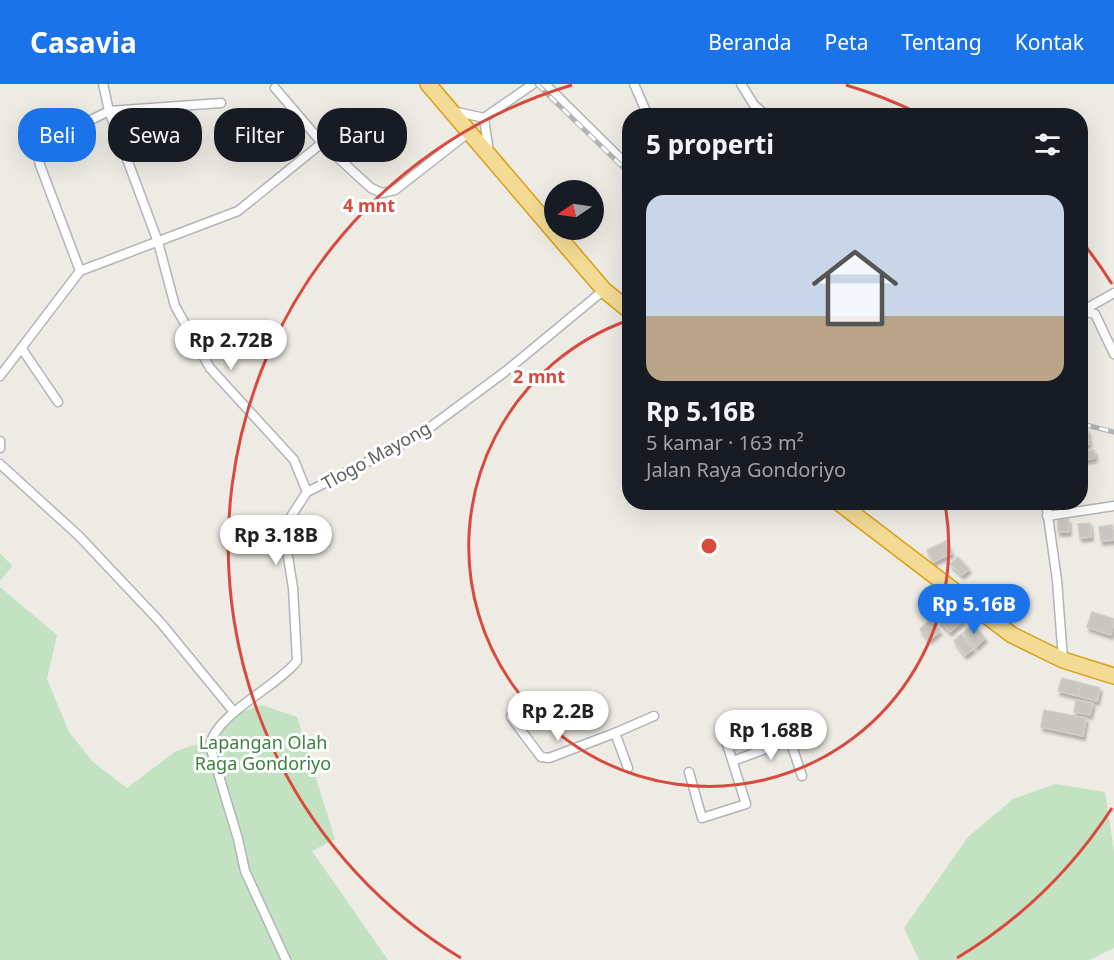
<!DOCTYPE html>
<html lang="id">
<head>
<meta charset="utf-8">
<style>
	body { margin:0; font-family:"Noto Sans",sans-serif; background:#20242c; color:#f1f3f6; height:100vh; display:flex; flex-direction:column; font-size:22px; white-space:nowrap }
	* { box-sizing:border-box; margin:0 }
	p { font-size:20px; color:#9ea1a6 }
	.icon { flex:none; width:33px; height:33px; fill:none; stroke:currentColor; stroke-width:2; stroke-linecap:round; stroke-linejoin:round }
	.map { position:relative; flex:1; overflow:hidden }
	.panel { position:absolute; left:622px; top:24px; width:466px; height:402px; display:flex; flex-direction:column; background:#171b24; border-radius:24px; box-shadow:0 6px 24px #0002 }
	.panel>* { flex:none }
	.top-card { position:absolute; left:18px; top:24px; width:514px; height:54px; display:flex; gap:12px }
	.needle { width:39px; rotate:257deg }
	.buttons { position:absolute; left:544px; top:96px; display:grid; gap:12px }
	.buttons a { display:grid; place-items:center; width:60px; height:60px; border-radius:50%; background:#171b24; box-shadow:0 6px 24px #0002; font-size:30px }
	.price { position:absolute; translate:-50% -51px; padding:0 14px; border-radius:21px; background:#fff; color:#222; font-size:20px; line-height:39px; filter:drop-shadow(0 2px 3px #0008) }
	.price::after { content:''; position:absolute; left:50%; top:36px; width:18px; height:14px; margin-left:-9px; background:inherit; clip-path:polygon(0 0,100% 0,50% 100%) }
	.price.selected { background:#1a73e8; color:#fff }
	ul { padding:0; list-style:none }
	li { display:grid; align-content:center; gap:12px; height:318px; padding:0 24px }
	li+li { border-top:2px solid #363941 }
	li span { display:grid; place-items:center; height:186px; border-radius:18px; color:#555 }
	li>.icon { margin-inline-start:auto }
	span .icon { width:108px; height:108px; fill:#fffc; stroke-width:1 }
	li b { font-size:26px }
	h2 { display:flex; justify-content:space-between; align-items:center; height:72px; padding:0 24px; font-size:26px }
	.pill { padding:0 21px; border-radius:24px; background:#171b24; box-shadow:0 6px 24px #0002; font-size:21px; line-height:54px }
	.pill.selected { background:#1a73e8; color:#fff }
	header { display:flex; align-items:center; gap:36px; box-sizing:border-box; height:84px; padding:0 30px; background:#1a73e8; color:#fff }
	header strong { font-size:28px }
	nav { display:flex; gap:33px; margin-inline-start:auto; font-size:21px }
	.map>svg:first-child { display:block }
</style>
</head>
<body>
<header>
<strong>Casavia</strong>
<nav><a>Beranda</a><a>Peta</a><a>Tentang</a><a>Kontak</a></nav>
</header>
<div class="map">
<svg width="1114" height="876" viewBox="0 0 1114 876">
	<defs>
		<filter id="shadow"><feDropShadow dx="2" dy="4" stdDeviation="1.5" flood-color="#0004"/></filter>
	</defs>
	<rect width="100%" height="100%" fill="#edebe4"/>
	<g fill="#c2e2c2">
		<polygon points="0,469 12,482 0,497"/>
		<polygon points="0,503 57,551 47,595 69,648 93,678 127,704 176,667 210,656 240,629 262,621 297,633 335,755 312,767 388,876 0,876"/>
		<polygon points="1055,700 1105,708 1114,767 1114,864 1090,876 919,876 904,844 968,753 1013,715"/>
	</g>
	<g fill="#c8c6c0" stroke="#d1cdc3" stroke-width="1.5" filter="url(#shadow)">
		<polygon points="1082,345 1087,345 1089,360 1082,361"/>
		<polygon points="1094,366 1095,374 1082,376 1082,368"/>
		<polygon points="1068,435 1069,448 1058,448 1058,436"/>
		<polygon points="1090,439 1091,453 1080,454 1078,440"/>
		<polygon points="1112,441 1114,456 1101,457 1099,443"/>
		<polygon points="946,457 952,469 933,478 927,466"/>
		<polygon points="958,473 969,485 962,491 950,480"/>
		<polygon points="952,525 963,536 950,548 939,537"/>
		<polygon points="1092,528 1114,535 1111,551 1087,543"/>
		<polygon points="930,536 940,547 929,556 920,545"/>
		<polygon points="973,540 985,554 976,563 963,549"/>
		<polygon points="961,550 973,565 965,571 954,557"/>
		<polygon points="1062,594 1081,599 1078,612 1058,607"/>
		<polygon points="1081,599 1100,604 1097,617 1078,612"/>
		<polygon points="1076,616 1093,619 1090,631 1074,628"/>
		<polygon points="1044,626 1086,634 1083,652 1041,643"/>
	</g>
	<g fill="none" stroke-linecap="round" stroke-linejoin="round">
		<defs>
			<g id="street">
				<polyline points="103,0 109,27 158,158 175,222 210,284 294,376 307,408"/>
				<polyline points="545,0 630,84"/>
				<polyline points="634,0 648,32"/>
				<polyline points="741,0 754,21 767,32"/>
				<polyline points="275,4 322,59"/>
				<polyline points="453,27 484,34"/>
				<polyline points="484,34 533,0"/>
				<polyline points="484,34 489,69"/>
				<polyline points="80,187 40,81 37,67 40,61 109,27 221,19"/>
				<polyline points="1082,227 1095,230 1114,270"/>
				<polyline points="1082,227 1114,209"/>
				<polyline points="22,265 58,318"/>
				<polyline points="0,292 80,187 238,127 322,59 371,104 382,109 395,106 468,49"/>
				<polyline points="0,357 0,364"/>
				<polyline points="0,380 79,452 161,539 234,628"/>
				<polyline points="1046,418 1057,496 1063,576"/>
				<polyline points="1047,432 1114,422"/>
				<polyline points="511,633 541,673 549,674 615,649"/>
				<polyline points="733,677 790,656 802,692"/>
				<polyline points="628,684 615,649 654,632"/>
				<polyline points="689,688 702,734 746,720 725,654"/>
				<path d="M 286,876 L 245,787 L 238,755 L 210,662 C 214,631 278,602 297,577 L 293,504 L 285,454 L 288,437 L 307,408 L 417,353 L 506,287 L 604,206"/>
			</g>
			<g id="highway">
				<polyline points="428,0 604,206 630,227"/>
				<polyline points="838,418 1012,551 1063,576 1114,592"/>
			</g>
		</defs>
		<use href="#street" stroke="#b1b4b8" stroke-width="11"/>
		<use href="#highway" stroke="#dc9e15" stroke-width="18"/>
		<use href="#street" stroke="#fff" stroke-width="8"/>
		<use href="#highway" stroke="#f3db95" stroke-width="15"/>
		<defs>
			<g id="rail">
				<polyline points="537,0 630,90"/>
				<polyline points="1082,340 1114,348"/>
			</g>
		</defs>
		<use href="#rail" stroke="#b2b3b3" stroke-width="5"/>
		<use href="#rail" stroke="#fff" stroke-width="3" stroke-dasharray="9" stroke-linecap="butt"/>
	</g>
	<g fill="none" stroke="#d94a3e" stroke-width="3">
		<path d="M945 420A240 240 0 1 1 629 236"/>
		<path d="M1112 724A481 481 0 0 1 957 874M461 874A481 481 0 0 1 572 1M846 1A481 481 0 0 1 920 30M1083 159A481 481 0 0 1 1112 200"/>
	</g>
	<g text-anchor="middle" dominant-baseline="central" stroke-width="6" stroke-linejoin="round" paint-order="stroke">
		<g font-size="18" fill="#5c5f63" stroke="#fff">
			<text transform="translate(376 371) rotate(-29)">Tlogo Mayong</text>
		</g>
		<g font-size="18" fill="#3d8140" stroke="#fff">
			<text x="263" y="658">Lapangan Olah<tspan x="263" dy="21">Raga Gondoriyo</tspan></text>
		</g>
	</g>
	<circle cx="709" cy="462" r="9" fill="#d94a3e" stroke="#fff" stroke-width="3"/>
	<g font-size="18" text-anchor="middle" font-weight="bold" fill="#d94a3e" stroke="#fff" stroke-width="6" stroke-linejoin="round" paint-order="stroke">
		<text x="369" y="128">4 mnt</text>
		<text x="539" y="299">2 mnt</text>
	</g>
</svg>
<div class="buttons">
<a><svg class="needle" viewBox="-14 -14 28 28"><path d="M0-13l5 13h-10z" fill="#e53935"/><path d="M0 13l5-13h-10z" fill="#9ea1a6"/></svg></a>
</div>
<b class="price" style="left:231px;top:287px">Rp 2.72B</b>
<b class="price" style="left:276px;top:482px">Rp 3.18B</b>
<b class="price selected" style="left:974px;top:551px">Rp 5.16B</b>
<b class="price" style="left:558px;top:658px">Rp 2.2B</b>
<b class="price" style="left:771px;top:677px">Rp 1.68B</b>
<div class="top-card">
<a class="pill selected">Beli</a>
<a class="pill">Sewa</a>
<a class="pill">Filter</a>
<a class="pill">Baru</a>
</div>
<section class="panel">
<h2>5 properti<svg class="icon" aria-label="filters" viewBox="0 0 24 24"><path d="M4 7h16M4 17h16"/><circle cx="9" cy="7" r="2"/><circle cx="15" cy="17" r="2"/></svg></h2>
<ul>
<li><span style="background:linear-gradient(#c9d6e8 65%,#b9a48a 0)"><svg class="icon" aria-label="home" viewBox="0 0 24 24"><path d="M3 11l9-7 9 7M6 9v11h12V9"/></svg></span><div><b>Rp 5.16B</b><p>5 kamar · 163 m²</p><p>Jalan Raya Gondoriyo</p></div></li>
</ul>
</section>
</div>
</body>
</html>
